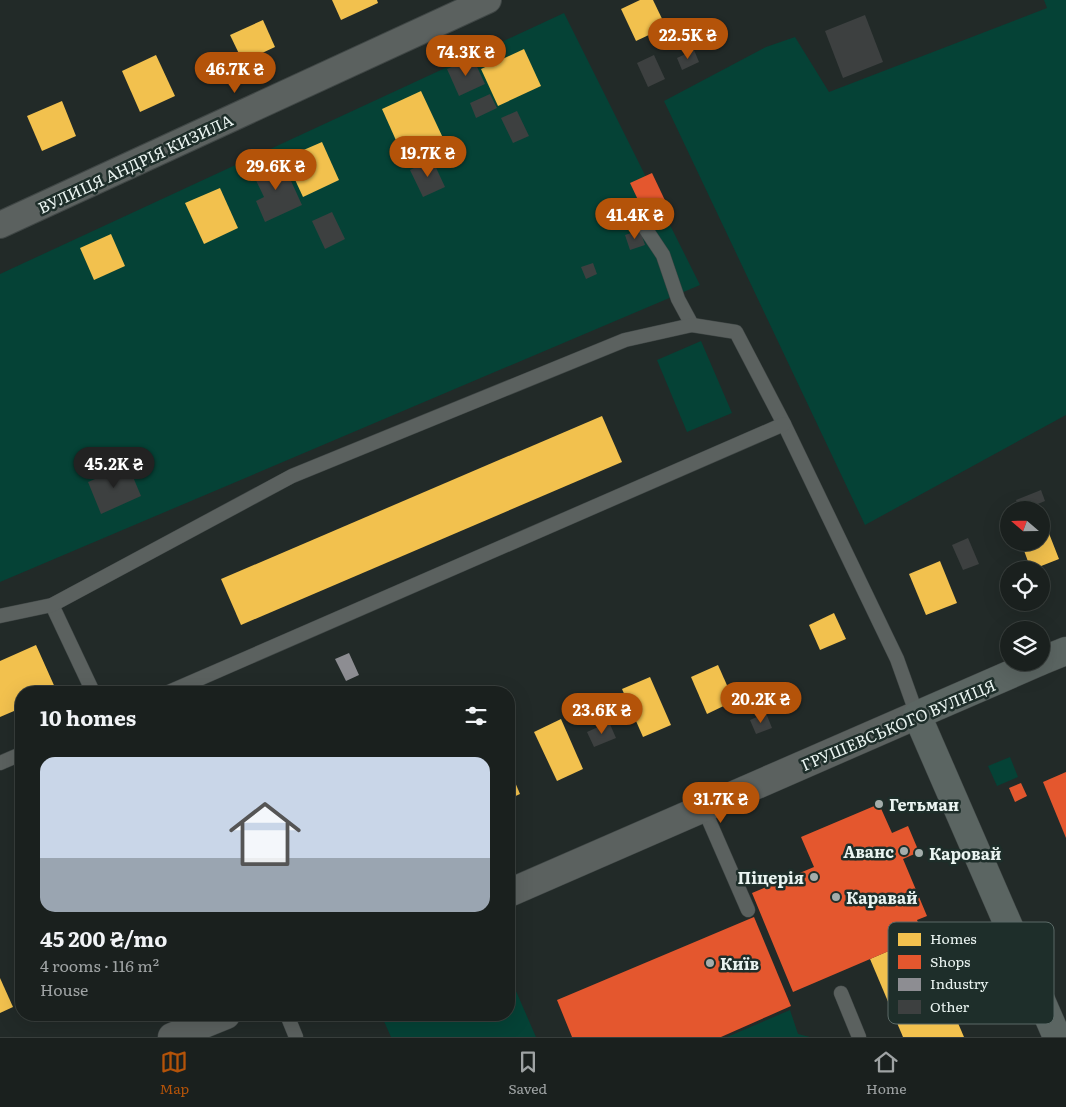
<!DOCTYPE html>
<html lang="en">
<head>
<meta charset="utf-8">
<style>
	body { margin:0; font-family:Literata,serif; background:#232827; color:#f1f3f6; height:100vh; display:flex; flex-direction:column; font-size:19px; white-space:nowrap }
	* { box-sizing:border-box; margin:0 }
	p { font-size:16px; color:#9fa3a4 }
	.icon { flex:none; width:28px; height:28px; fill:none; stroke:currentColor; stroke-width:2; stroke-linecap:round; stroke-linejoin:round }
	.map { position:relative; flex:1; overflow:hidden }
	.sheet { position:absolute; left:15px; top:686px; width:500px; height:335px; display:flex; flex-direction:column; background:#1a201e; border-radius:20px; box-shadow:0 5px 20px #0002,0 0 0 1px #383e3c }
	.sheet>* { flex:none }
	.needle { width:32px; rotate:290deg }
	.controls { position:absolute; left:1000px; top:501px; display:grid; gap:10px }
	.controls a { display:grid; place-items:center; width:50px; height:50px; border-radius:50%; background:#1a201e; box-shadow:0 5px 20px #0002,0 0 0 1px #383e3c; font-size:25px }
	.price { position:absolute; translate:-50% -42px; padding:0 11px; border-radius:18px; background:#b45309; color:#fff; font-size:16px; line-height:32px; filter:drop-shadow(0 1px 2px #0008) }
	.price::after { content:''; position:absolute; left:50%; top:30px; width:15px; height:11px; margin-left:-8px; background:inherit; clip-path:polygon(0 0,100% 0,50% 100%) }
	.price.selected { background:#222; color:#fff }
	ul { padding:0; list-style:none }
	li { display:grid; align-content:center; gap:10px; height:265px; padding:0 25px }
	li+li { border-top:1px solid #383e3c }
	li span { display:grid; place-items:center; height:155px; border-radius:15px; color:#555 }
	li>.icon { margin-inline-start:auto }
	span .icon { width:90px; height:90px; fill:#fffc; stroke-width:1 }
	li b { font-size:21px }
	h2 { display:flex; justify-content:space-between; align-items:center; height:60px; padding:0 25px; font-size:21px }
	.tab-bar { display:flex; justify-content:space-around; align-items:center; height:70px; border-top:1px solid #383e3c; background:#1a201e; font-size:14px; color:#9fa3a4 }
	.tab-bar a { display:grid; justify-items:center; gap:2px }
	.tab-bar .selected { color:#b45309 }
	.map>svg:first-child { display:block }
</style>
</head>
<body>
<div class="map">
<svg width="1066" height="1037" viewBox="0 0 1066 1037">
	<rect width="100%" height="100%" fill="#222a28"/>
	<g fill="#054236">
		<polygon points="1044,0 1066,0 1066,415 865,525 664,101 766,47 795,37 829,92 1047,8"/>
		<polygon points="564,13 700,285 0,582 0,274"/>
		<polygon points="701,341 732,413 687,432 657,360"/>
		<polygon points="1010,757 1018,777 997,786 988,766"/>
		<polygon points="509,975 536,1037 391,1037 383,1019 392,1015 509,1015"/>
		<polygon points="790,1010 798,1034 810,1037 727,1037"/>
	</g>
	<g fill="#f2c14e">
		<polygon points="332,0 377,0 378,3 341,20"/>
		<polygon points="640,0 653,0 666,27 636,41 621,9"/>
		<polygon points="263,20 275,47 243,62 230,35"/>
		<polygon points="524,49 541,86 498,106 481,69"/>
		<polygon points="156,55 175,96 140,112 122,71"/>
		<polygon points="421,91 443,138 403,156 382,109"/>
		<polygon points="62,101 76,136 42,151 27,116"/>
		<polygon points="322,142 339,180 303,197 285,158"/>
		<polygon points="220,188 238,228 204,244 185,203"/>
		<polygon points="111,234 125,266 94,280 80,248"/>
		<polygon points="602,416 622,462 241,625 221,579"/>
		<polygon points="1041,513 1059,559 1031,570 1021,542 1041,542"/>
		<polygon points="940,561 957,603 926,615 909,574"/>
		<polygon points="834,613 846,639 820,650 809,625"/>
		<polygon points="36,645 57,692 21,692 21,708 0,717 0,661"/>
		<polygon points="718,665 734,701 707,714 691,677"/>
		<polygon points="650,677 671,725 643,737 622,689"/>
		<polygon points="561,719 583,769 557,781 534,732"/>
		<polygon points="509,768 520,794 509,799"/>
		<polygon points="921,937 964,1037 903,1037 870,959"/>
		<polygon points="0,978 13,1007 0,1013"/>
	</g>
	<g fill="#e4572e">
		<polygon points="652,173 671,213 649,223 630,183"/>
		<polygon points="1066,772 1066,838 1043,782"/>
		<polygon points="1021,783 1027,796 1015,802 1009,788"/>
		<polygon points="879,804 892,833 908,826 919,852 903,859 927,916 917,920 924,936 793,992 752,893 814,867 801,837"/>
		<polygon points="754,917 791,1006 721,1037 572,1037 557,1000"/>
	</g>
	<polygon fill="#8d8d92" points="349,653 359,675 346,681 335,659"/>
	<g fill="#3d4040">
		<polygon points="865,15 883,62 843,78 825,31"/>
		<polygon points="694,50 699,62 682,70 677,58"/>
		<polygon points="654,55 665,79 648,87 637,63"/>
		<polygon points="473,58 485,84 459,96 447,69"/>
		<polygon points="490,94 497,108 476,118 470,103"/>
		<polygon points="517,111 529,136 513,143 501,118"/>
		<polygon points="281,159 302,205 265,222 256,201 264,197 252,172"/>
		<polygon points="432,159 445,187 423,197 410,170"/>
		<polygon points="332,212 345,239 325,249 312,221"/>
		<polygon points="640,230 645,245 630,250 625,235"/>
		<polygon points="593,263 597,274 586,279 581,267"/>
		<polygon points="128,465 141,496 101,514 88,482"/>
		<polygon points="1041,490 1045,501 1023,510 1020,510 1016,500"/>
		<polygon points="968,538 979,564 963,570 952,545"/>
		<polygon points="766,713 772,728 756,734 750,720"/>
		<polygon points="609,722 616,738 594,747 587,732"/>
	</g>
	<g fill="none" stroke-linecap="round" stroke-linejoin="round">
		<defs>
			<g id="service">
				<polyline points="643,225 663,255 678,299 692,325"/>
				<polyline points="52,605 93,692"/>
				<polyline points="0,616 52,605 292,476 625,340 692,325 736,332 784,424 897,659 917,715"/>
				<polyline points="169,692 784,424"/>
				<polyline points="0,763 21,754"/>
				<polyline points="704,809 748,910"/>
				<polyline points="841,993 859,1037"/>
				<polyline points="287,1015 296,1037"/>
			</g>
			<polyline id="minor" points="0,225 488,0"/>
			<g id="tertiary">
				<polyline points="509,893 917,715"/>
				<polyline points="172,1037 226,1015"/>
			</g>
			<g id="secondary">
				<polyline points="1041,661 1066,651"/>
				<polyline points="1039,662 917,715 1057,1037"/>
			</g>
		</defs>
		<use href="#service" stroke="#404746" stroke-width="15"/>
		<use href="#minor" stroke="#404746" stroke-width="28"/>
		<use href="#tertiary" stroke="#404746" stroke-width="29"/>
		<use href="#secondary" stroke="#404746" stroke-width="29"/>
		<use href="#service" stroke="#5b615f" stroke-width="14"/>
		<use href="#minor" stroke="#5b615f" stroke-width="26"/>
		<use href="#tertiary" stroke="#5b615f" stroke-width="28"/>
		<use href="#secondary" stroke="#5b6562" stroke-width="28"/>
	</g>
	<g fill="#a4adab" stroke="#1e2e2a" stroke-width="2">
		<circle cx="879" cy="804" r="5"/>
		<circle cx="904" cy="851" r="5"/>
		<circle cx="919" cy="853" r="5"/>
		<circle cx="814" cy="877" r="5"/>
		<circle cx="836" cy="897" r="5"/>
		<circle cx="710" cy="963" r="5"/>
	</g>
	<g text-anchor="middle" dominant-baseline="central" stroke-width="5" stroke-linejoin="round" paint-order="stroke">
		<g font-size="16" fill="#eaf4f1" stroke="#1e2e2a">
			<text transform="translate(135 163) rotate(-25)">ВУЛИЦЯ АНДРІЯ КИЗИЛА</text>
			<text transform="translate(898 724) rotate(-23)">ГРУШЕВСЬКОГО ВУЛИЦЯ</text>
		</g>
		<g font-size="16" font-weight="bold" fill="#eaf4f1" stroke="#1e2e2a" text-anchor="start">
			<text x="889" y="804">Гетьман</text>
			<text x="894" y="851" text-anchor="end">Аванс</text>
			<text x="929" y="853">Каровай</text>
			<text x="804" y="877" text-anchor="end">Піцерія</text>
			<text x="846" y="897">Каравай</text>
			<text x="720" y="963">Київ</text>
		</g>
	</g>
	<rect x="888" y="922" width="166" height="102" rx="8" fill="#1e2e2a" stroke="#5b6966" stroke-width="1"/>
	<rect x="898" y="933" width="23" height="13" fill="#f2c14e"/>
	<rect x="898" y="955" width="23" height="14" fill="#e4572e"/>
	<rect x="898" y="978" width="23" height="13" fill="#8d8d92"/>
	<rect x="898" y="1000" width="23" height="14" fill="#3d4040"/>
	<g font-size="14" fill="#eaf4f1">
		<text x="930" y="944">Homes</text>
		<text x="930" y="967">Shops</text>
		<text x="930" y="989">Industry</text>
		<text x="930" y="1012">Other</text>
	</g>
</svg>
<div class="controls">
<a><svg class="needle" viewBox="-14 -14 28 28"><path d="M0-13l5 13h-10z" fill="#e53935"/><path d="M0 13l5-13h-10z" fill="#9fa3a4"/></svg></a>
<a><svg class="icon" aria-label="locate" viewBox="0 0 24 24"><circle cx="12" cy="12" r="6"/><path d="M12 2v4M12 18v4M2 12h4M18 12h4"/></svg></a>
<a><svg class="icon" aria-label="layers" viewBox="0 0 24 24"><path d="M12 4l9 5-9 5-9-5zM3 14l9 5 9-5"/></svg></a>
</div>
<b class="price" style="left:688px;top:60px">22.5K ₴</b>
<b class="price" style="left:466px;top:77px">74.3K ₴</b>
<b class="price" style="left:235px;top:94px">46.7K ₴</b>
<b class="price" style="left:428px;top:178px">19.7K ₴</b>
<b class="price" style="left:276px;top:191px">29.6K ₴</b>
<b class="price" style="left:635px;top:240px">41.4K ₴</b>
<b class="price selected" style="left:114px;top:489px">45.2K ₴</b>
<b class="price" style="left:761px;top:724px">20.2K ₴</b>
<b class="price" style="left:602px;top:735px">23.6K ₴</b>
<b class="price" style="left:721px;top:824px">31.7K ₴</b>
<section class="sheet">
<h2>10 homes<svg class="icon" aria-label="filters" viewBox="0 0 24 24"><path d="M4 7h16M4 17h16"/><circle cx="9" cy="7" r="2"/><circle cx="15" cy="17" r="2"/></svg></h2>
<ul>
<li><span style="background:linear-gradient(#c9d6e8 65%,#9aa5b1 0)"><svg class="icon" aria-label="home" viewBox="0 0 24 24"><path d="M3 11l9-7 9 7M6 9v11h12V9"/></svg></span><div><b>45 200 ₴/mo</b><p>4 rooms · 116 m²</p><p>House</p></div></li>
</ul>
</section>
</div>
<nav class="tab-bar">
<a class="selected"><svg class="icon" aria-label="map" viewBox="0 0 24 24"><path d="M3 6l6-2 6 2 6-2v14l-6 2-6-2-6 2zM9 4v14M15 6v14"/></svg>Map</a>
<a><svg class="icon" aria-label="saved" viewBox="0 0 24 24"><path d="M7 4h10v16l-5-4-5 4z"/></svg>Saved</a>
<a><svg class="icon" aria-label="home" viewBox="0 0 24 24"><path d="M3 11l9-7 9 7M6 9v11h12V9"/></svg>Home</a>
</nav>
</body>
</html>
